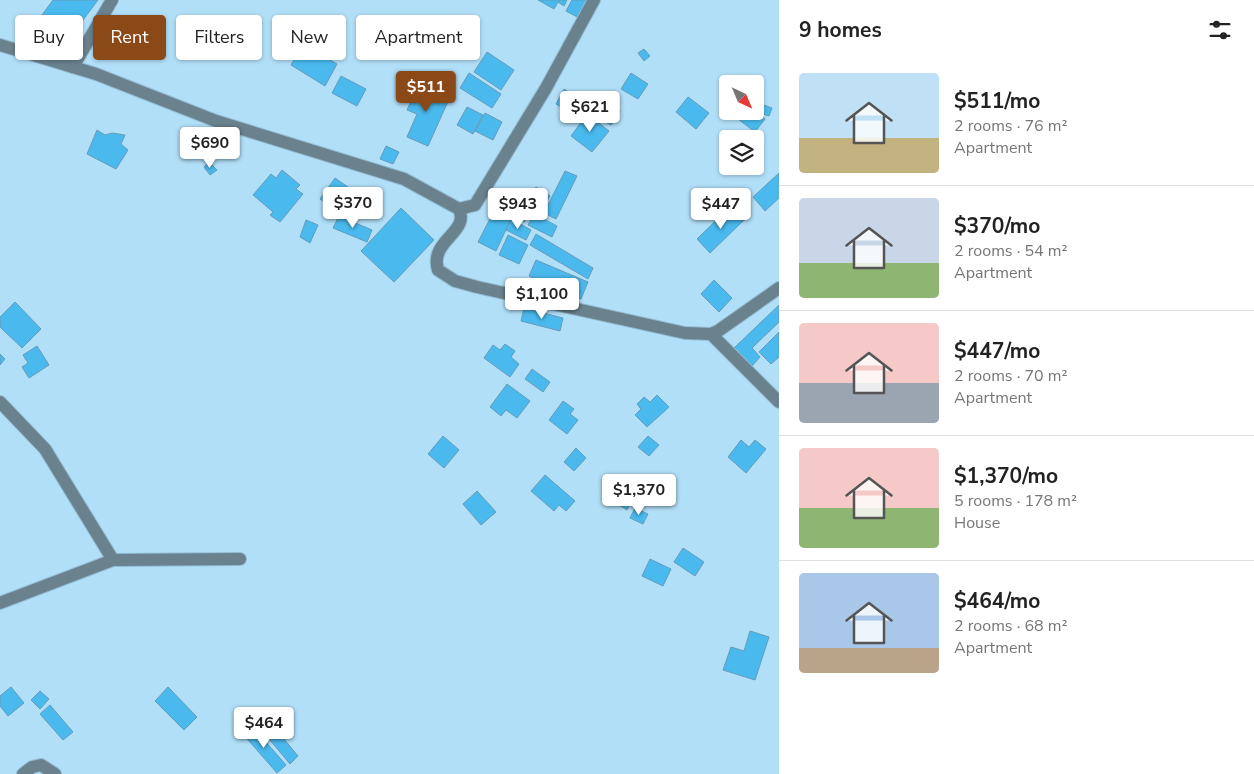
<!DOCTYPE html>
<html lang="en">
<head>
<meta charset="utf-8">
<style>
	body { margin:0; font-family:"Nunito Sans",sans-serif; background:#f6f6f6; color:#222; height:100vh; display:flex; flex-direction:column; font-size:19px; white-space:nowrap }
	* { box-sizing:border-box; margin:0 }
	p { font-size:16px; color:#767676 }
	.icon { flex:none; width:28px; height:28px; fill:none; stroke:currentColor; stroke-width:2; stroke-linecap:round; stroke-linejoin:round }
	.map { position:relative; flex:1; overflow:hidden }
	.drawer { display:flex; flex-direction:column; background:#fff; width:475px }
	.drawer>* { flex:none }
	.guide { position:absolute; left:15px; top:15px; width:475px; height:45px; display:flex; gap:10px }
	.needle { width:32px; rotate:136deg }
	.tools { position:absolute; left:719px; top:75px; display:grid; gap:10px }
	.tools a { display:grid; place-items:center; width:45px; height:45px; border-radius:5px; background:#fff; box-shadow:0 1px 4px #0004; font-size:25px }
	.price { position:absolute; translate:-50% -42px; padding:0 11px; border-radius:5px; background:#fff; color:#222; font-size:16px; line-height:32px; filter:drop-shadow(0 1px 2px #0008) }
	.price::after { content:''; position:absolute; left:50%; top:30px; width:15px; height:11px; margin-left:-8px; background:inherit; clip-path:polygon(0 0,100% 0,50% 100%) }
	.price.current { background:#8b4918; color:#fff }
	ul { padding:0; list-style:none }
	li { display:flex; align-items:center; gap:15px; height:125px; padding:0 20px }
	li+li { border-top:1px solid #e0e0e0 }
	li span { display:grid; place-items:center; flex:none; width:140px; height:100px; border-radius:5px; color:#555 }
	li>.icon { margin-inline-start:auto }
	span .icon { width:60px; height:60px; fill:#fffc; stroke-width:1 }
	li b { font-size:21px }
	h2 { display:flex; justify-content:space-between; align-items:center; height:60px; padding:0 20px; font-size:21px }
	.tag { padding:0 18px; border-radius:5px; background:#fff; box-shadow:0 1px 4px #0004; font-size:18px; line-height:45px }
	.tag.current { background:#8b4918; color:#fff }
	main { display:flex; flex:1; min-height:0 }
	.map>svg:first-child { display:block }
</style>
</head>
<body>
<main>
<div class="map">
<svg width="779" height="774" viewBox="0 0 779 774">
	<rect width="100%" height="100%" fill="#b1dff8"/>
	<g fill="#4ab9ee" stroke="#659cba">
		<polygon points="53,0 98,0 68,40 39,19"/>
		<polygon points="538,0 567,0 564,6 558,2 554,9"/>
		<polygon points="572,0 591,0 581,19 566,11"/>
		<polygon points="135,18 155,28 144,50 123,40"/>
		<polygon points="303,44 337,64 325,86 291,65"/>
		<polygon points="644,49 650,56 644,61 638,53"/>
		<polygon points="487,52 514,70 501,90 474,72"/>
		<polygon points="469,73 501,94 492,108 460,88"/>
		<polygon points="631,73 648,84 638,99 621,89"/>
		<polygon points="341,76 366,89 357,106 332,93"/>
		<polygon points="419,83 450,97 428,146 407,137 417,114 407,110"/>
		<polygon points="564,89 589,105 581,119 556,104"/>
		<polygon points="688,97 709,113 696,129 676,112"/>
		<polygon points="605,103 620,111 611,125 597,117"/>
		<polygon points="761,104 772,108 769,116 758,112"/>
		<polygon points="467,107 483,115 473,134 457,125"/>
		<polygon points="744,111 754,111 765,119 755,132 738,119"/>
		<polygon points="485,113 502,122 493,140 475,131"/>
		<polygon points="587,114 609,131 592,152 571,136"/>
		<polygon points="97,130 105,135 112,133 125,135 121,144 128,150 116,169 87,154"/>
		<polygon points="386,146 399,152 393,164 380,159"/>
		<polygon points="209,162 217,170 210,175 204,167"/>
		<polygon points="282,170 300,185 296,189 303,194 280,222 270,215 273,212 253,195 271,174 276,178"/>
		<polygon points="565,171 577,176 556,219 544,213"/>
		<polygon points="779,173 779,198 765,211 753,197"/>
		<polygon points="335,178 355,192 340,213 320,199"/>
		<polygon points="536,187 550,196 544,206 530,198"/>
		<polygon points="503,198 529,212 524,222 498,207"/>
		<polygon points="731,206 744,220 710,253 697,239"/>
		<polygon points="401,208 434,240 394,282 361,251"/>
		<polygon points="494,211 511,219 496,251 478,242"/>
		<polygon points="534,214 557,226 552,237 528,225"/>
		<polygon points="339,216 372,230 367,242 333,228"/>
		<polygon points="511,219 531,230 526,240 506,230"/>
		<polygon points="306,220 318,225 310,243 300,237"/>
		<polygon points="536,234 593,268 588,279 530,245"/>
		<polygon points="508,235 528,245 519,264 499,255"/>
		<polygon points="536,260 588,282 581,299 529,276"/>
		<polygon points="714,280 732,298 719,312 701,294"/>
		<polygon points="15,302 41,329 22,348 0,327 0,317"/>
		<polygon points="779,305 779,322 752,348 760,357 752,366 734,348"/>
		<polygon points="524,308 563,318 560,331 521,321"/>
		<polygon points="779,332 779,357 771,364 759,352"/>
		<polygon points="505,344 515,351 511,357 519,364 510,377 484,358 493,345 500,350"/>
		<polygon points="37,346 49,365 29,378 22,367 28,363 23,355"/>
		<polygon points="0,354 5,359 0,365"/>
		<polygon points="532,369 550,382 543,392 525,379"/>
		<polygon points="507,384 530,401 517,418 506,410 501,416 490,407"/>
		<polygon points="657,395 669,407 647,427 635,415 641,409 637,404 644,397 650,402"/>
		<polygon points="563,401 574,409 570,414 578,420 567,434 549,420"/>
		<polygon points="443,436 459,450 444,468 428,454"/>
		<polygon points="648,436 659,445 649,456 638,447"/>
		<polygon points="741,440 749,447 755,440 766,449 746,473 728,457"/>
		<polygon points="576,448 586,458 574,471 564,462"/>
		<polygon points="545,475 575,501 566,511 559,505 554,511 531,491"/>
		<polygon points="477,491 496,512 481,525 463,504"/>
		<polygon points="625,495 633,499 627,510 619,505"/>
		<polygon points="635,508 648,514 643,524 630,518"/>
		<polygon points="683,548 704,562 695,576 674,562"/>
		<polygon points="650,559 671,569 663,586 642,576"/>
		<polygon points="750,631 769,637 755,680 723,670 731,647 744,651"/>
		<polygon points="11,687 24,703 8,716 0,706 0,696"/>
		<polygon points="168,687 197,717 184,730 155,701"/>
		<polygon points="40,691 49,699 40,709 31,700"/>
		<polygon points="50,705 73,732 63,740 40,714"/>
		<polygon points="269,721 298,756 290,764 260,728"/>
		<polygon points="251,725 286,765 277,773 242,733"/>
	</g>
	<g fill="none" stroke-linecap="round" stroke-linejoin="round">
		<defs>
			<g id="minor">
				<path d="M 0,45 L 96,74 L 216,121 L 404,179 L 459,209 C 470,233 429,240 438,270 L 455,281 L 477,287 L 685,333 L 711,334 L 718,331 L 779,288"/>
				<polyline points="73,67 112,0"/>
				<polyline points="459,209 475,205 546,88 594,0"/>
				<polyline points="711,334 779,402"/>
				<polyline points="0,402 45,449 113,560"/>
				<polyline points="0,603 113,560 240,559"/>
				<polyline points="23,774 32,767 41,765 55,774"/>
			</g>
		</defs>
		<use href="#minor" stroke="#92bbd1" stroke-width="14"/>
		<use href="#minor" stroke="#6a818e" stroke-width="12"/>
	</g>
</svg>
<div class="tools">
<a><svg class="needle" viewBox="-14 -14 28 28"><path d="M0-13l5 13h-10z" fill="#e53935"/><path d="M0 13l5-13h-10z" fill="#767676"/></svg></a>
<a><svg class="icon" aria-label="layers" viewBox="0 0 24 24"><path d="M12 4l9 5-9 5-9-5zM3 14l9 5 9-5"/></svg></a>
</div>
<b class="price current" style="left:426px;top:113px">$511</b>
<b class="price" style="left:590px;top:133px">$621</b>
<b class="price" style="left:210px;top:169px">$690</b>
<b class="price" style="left:353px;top:229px">$370</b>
<b class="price" style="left:518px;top:230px">$943</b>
<b class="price" style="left:721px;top:230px">$447</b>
<b class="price" style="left:542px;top:320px">$1,100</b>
<b class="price" style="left:639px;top:516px">$1,370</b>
<b class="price" style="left:264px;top:749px">$464</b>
<div class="guide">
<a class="tag">Buy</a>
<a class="tag current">Rent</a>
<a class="tag">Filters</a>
<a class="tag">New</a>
<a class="tag">Apartment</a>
</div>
</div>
<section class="drawer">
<h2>9 homes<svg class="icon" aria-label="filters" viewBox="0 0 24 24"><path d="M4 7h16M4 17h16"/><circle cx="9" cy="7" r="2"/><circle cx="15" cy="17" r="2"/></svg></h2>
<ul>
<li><span style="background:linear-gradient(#bfe0f5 65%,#c2b280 0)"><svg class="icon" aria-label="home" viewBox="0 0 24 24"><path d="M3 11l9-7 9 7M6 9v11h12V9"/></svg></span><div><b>$511/mo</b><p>2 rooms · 76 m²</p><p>Apartment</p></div></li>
<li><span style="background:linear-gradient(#c9d6e8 65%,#8fb573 0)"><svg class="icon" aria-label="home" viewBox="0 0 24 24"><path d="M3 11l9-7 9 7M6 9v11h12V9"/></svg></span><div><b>$370/mo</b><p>2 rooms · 54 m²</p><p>Apartment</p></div></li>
<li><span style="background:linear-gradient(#f6c9c9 60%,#9aa5b1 0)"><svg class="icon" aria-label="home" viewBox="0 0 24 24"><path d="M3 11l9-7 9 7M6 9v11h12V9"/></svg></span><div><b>$447/mo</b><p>2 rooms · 70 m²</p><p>Apartment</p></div></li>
<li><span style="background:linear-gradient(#f6c9c9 60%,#8fb573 0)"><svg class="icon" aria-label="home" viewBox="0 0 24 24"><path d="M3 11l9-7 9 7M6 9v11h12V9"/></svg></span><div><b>$1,370/mo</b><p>5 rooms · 178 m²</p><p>House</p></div></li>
<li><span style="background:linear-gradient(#a9c7e8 75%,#b9a48a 0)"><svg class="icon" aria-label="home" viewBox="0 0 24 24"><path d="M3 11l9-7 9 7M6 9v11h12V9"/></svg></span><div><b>$464/mo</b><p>2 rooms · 68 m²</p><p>Apartment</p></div></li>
</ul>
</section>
</main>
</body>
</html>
